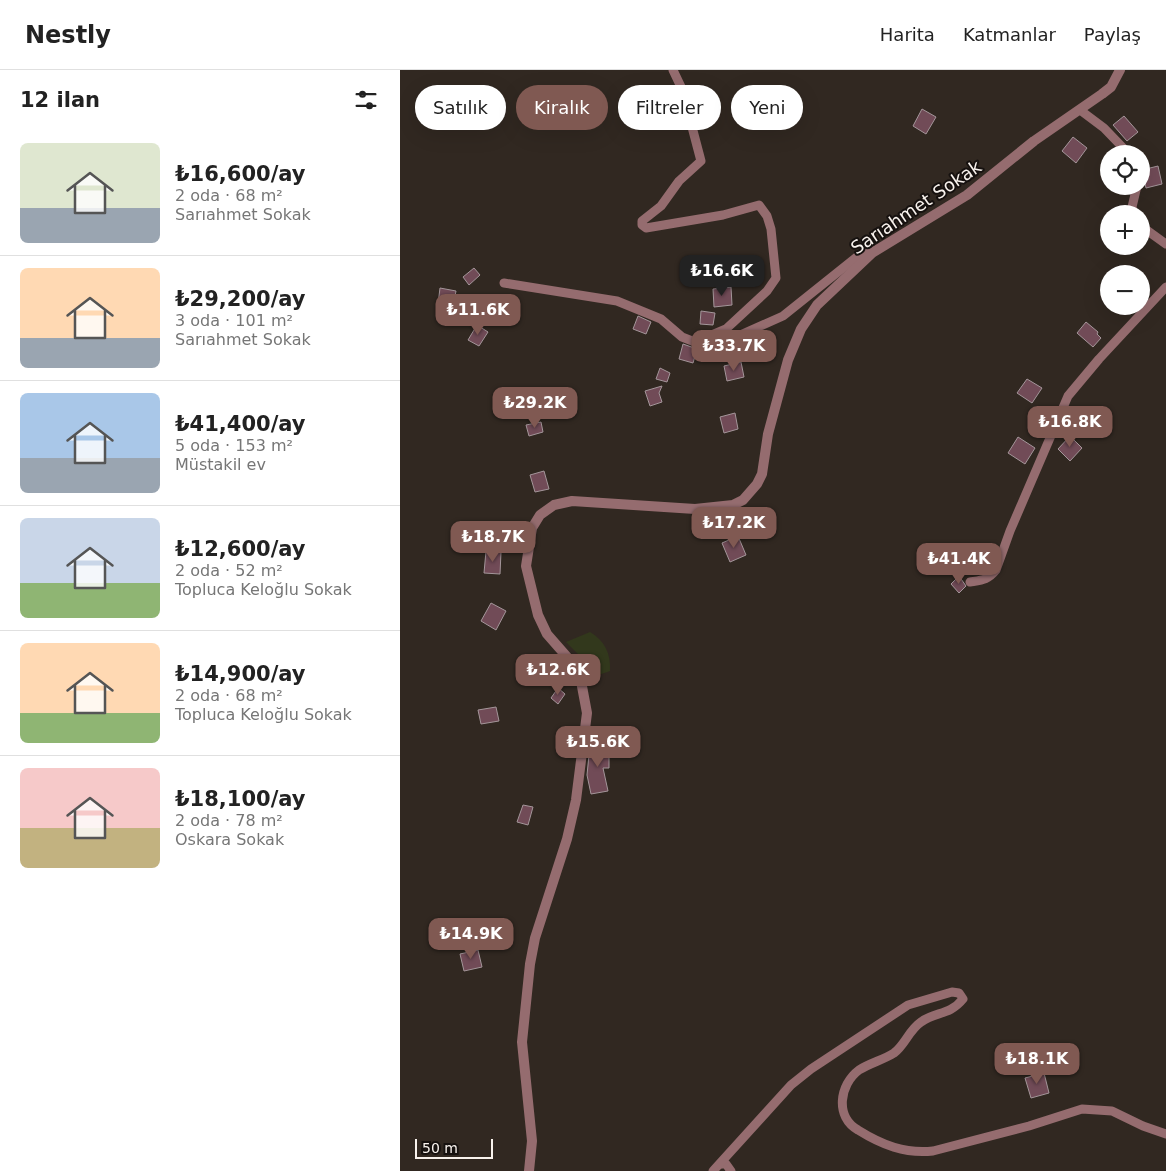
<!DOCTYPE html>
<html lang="tr">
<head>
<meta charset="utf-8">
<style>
	body { margin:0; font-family:"DejaVu Sans",sans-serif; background:#f2f2f2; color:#222; height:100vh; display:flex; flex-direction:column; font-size:19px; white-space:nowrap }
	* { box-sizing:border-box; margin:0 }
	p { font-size:16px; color:#767676 }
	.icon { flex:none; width:28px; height:28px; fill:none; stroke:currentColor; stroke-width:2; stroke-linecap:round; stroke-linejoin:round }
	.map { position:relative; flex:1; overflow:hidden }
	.sheet { display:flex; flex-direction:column; background:#fff; width:400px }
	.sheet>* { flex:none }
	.guide { position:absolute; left:15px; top:15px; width:475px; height:45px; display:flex; gap:10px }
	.buttons { position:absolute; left:700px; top:75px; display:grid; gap:10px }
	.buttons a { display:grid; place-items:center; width:50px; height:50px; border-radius:50%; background:#fff; box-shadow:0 5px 20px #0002; font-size:25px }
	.scale { position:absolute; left:15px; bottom:12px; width:78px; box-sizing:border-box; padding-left:5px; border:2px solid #f8f2ed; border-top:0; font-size:14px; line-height:18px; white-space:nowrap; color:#f8f2ed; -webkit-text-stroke:4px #16110f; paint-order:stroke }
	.price { position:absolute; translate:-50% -42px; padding:0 11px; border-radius:10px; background:#805952; color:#fff; font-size:16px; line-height:32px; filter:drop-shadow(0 1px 2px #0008) }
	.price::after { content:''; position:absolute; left:50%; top:30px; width:15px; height:11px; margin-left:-8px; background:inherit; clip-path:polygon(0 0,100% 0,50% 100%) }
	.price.current { background:#222; color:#fff }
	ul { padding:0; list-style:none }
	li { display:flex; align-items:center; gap:15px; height:125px; padding:0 20px }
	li+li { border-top:1px solid #e0e0e0 }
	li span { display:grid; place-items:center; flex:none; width:140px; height:100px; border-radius:8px; color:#555 }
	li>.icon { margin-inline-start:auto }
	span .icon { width:60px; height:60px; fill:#fffc; stroke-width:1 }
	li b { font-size:21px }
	h2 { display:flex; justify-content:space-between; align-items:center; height:60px; padding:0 20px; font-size:21px }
	.chip { padding:0 18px; border-radius:22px; background:#fff; box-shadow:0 5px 20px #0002; font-size:18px; line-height:45px }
	.chip.current { background:#805952; color:#fff }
	header { display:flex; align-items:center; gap:30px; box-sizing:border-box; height:70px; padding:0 25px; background:#fff; border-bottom:1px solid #e0e0e0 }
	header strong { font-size:24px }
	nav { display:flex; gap:28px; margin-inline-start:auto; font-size:18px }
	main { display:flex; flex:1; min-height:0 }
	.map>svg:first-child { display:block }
</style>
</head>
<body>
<header>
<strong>Nestly</strong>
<nav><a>Harita</a><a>Katmanlar</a><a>Paylaş</a></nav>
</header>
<main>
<section class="sheet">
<h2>12 ilan<svg class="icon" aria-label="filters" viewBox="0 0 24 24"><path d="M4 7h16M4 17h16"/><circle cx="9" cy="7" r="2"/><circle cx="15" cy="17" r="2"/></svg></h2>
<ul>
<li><span style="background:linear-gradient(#dfe7d0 65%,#9aa5b1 0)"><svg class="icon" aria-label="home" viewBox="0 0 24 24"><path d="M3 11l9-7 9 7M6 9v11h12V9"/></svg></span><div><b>₺16,600/ay</b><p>2 oda · 68 m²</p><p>Sarıahmet Sokak</p></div></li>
<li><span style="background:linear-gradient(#ffd9b3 70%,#9aa5b1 0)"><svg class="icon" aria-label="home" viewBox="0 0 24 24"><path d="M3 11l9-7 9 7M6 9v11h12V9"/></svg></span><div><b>₺29,200/ay</b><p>3 oda · 101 m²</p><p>Sarıahmet Sokak</p></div></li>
<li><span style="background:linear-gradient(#a9c7e8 65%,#9aa5b1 0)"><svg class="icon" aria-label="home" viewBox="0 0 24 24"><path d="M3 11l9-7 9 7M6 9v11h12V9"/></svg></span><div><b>₺41,400/ay</b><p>5 oda · 153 m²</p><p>Müstakil ev</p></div></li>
<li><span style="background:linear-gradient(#c9d6e8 65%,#8fb573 0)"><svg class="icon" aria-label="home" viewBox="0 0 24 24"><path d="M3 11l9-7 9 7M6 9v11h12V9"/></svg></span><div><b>₺12,600/ay</b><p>2 oda · 52 m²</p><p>Topluca Keloğlu Sokak</p></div></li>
<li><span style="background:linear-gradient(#ffd9b3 70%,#8fb573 0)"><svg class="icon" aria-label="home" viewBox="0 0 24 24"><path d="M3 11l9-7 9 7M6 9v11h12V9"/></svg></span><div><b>₺14,900/ay</b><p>2 oda · 68 m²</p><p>Topluca Keloğlu Sokak</p></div></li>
<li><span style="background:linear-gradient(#f6c9c9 60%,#c2b280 0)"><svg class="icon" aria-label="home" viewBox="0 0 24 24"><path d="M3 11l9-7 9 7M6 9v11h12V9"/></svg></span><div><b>₺18,100/ay</b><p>2 oda · 78 m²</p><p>Oskara Sokak</p></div></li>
</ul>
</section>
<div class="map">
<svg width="766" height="1101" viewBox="0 0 766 1101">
	<rect width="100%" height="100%" fill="#312821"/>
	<path fill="#32381c" d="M 190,562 C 205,571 211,584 210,601 L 190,608 L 181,587 L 166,572 Z"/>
	<g fill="#714b57" stroke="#a4969a">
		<polygon points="522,39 536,47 526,64 513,56"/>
		<polygon points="724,46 738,62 727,71 713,55"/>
		<polygon points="673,67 687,78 676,93 662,81"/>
		<polygon points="758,96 762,114 746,118 742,100"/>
		<polygon points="343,195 344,215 327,216 327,196"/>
		<polygon points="74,198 80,205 69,215 63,207"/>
		<polygon points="331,217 332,235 314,237 313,219"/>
		<polygon points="40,218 56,221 53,236 38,234"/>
		<polygon points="301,241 315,243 313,255 300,254"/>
		<polygon points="238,246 251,252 246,264 233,259"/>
		<polygon points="686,252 698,262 697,264 701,268 693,277 677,263"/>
		<polygon points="77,255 88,262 79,276 68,270"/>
		<polygon points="283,274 297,279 293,293 279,289"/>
		<polygon points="341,292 344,307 327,311 324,296"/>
		<polygon points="260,298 270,303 267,312 256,309"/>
		<polygon points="627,309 642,318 632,333 617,323"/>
		<polygon points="262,316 259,323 262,332 250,336 245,321"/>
		<polygon points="335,343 338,359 324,363 320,347"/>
		<polygon points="141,352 143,362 129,366 126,355"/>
		<polygon points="670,366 682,378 670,391 658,379"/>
		<polygon points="618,367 635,378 625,394 608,383"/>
		<polygon points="144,401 149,419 135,422 130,405"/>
		<polygon points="338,466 346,485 330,492 322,473"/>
		<polygon points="86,481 101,482 100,504 84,503"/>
		<polygon points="559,506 566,516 559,523 551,514"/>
		<polygon points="91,533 106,541 96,560 81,551"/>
		<polygon points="158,618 165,624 158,634 151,628"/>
		<polygon points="96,637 99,651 81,654 78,640"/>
		<polygon points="190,675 209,675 209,698 203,698 208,721 191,724 187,705"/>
		<polygon points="123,735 133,737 128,755 117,752"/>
		<polygon points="78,880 82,897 64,901 60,884"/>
		<polygon points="644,1003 649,1023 631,1028 625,1008"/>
	</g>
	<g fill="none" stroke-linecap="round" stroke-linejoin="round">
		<g stroke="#956c6f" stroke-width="9">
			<polyline points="273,0 282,19 301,91 279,111 261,136 242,151 242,155 246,158 323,145 359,135 367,146 371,159 376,208 367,221 326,259 307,267 301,275"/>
			<polyline points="680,40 704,58 729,84"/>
			<polyline points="734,144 732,137 737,116"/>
			<polyline points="741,156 766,174"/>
			<polyline points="104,213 217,231 261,249 282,267 305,276 320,274 383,246 458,186 464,183 472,183"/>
			<path d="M 570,512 C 582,510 588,510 596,500 L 610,461 L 668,326 L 699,289 L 766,217"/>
			<polyline points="321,1094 326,1094 331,1101"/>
			<path d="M 313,1101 L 391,1015 L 411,999 L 508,935 L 552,922 L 559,923 L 563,929 C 549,946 536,941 521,952 C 509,960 505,975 494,983 C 483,990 470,993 459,1000 C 439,1015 435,1047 458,1060 C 482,1075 505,1084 533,1081 L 629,1056 L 682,1039 L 712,1041 L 743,1056 L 766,1064"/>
		</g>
		<polyline stroke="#956c6f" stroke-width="10" points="129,1101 132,1071 122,972 130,894 135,868 167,769 176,730 187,643 181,611 168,588 147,564 138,545 126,496 132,458 140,445 154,435 172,431 295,439 333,435 343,430 357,414 362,404 368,364 388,290 401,259 417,235 472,183 567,125 634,71 702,24 711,17 720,0"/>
	</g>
	<g text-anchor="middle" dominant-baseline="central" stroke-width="4" stroke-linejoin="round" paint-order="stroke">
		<g font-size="18" fill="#f8f2ed" stroke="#16110f">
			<text transform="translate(516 137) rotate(-34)">Sarıahmet Sokak</text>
		</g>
	</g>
</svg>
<div class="buttons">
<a><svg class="icon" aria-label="locate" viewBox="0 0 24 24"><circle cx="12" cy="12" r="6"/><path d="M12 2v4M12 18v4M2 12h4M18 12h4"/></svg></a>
<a>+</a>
<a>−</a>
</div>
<div class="scale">50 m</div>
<b class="price current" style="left:322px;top:227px">₺16.6K</b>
<b class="price" style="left:78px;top:266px">₺11.6K</b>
<b class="price" style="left:334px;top:302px">₺33.7K</b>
<b class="price" style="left:135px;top:359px">₺29.2K</b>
<b class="price" style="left:670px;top:378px">₺16.8K</b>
<b class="price" style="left:334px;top:479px">₺17.2K</b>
<b class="price" style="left:93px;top:493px">₺18.7K</b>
<b class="price" style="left:559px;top:515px">₺41.4K</b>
<b class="price" style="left:158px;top:626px">₺12.6K</b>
<b class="price" style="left:198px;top:698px">₺15.6K</b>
<b class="price" style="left:71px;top:890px">₺14.9K</b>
<b class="price" style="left:637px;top:1015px">₺18.1K</b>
<div class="guide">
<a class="chip">Satılık</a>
<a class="chip current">Kiralık</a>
<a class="chip">Filtreler</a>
<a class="chip">Yeni</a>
</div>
</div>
</main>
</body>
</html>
